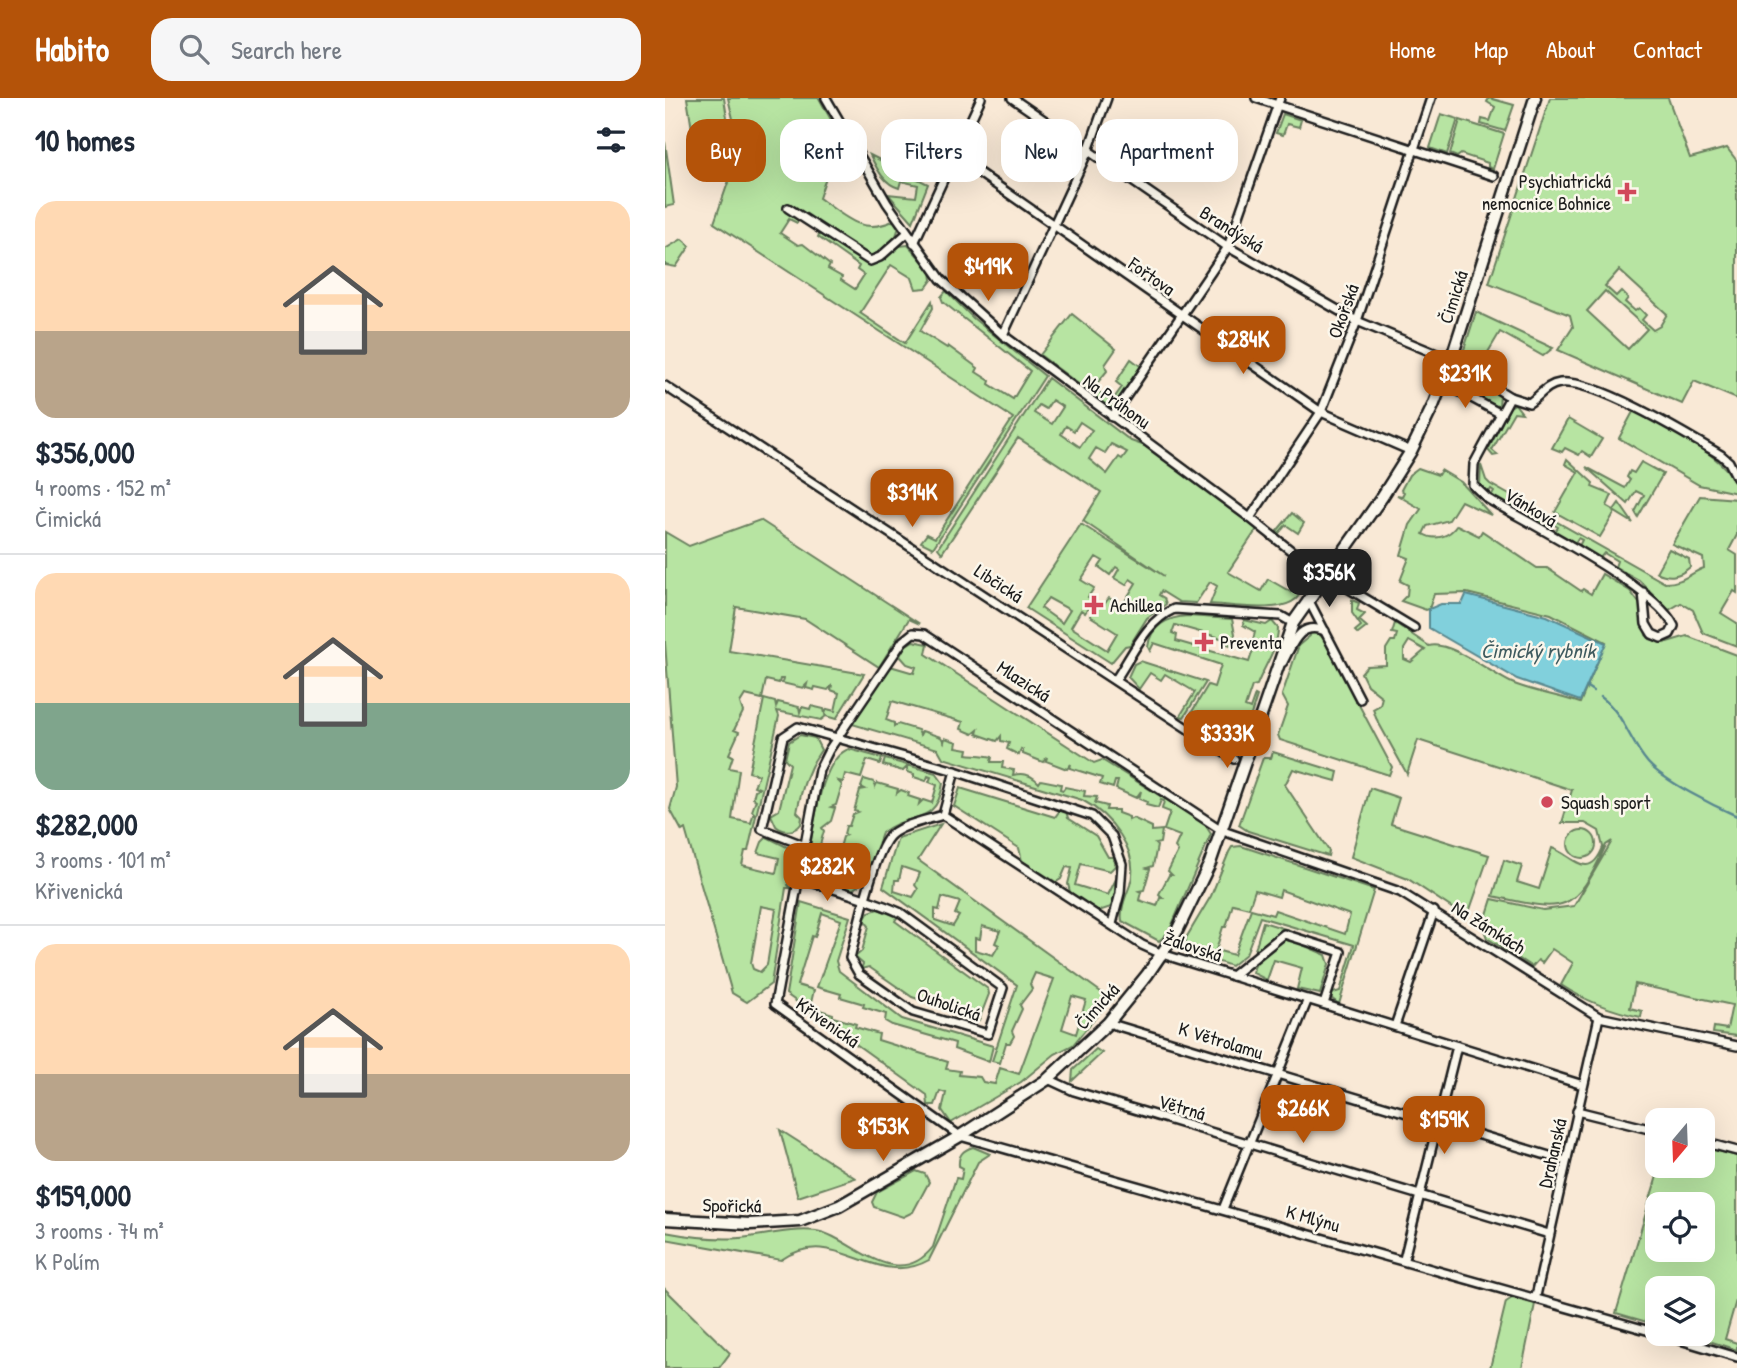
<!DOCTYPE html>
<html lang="en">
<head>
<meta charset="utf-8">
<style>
	body { margin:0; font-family:"Patrick Hand",sans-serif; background:#f6f6f7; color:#1f2937; height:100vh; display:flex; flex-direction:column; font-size:26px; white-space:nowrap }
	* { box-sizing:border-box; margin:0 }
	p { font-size:23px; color:#747a83 }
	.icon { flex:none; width:38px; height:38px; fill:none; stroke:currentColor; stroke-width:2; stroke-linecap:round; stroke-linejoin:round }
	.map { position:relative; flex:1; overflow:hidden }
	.drawer { display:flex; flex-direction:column; background:#fff; width:665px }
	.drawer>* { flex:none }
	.banner { position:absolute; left:21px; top:21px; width:665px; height:63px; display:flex; gap:14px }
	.needle { width:46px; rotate:199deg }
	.fabs { position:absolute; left:980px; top:1010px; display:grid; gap:14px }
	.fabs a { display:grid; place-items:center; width:70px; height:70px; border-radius:14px; background:#fff; box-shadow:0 7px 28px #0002; font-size:35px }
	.price { position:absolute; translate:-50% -60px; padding:0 16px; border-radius:14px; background:#b45309; color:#fff; font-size:23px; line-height:46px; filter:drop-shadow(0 2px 4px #0008) }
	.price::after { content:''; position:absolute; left:50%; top:42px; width:21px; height:16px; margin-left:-10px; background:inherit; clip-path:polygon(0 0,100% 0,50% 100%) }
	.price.on { background:#222; color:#fff }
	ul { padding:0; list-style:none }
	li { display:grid; align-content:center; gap:14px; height:371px; padding:0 35px }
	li+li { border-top:2px solid #e0e1e3 }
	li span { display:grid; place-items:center; height:217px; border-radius:21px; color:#555 }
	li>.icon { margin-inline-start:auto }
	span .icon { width:126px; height:126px; fill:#fffc; stroke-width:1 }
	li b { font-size:30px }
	h2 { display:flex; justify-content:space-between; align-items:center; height:84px; padding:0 35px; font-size:30px }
	.tag { padding:0 24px; border-radius:21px; background:#fff; box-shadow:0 7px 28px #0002; font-size:24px; line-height:63px }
	.tag.on { background:#b45309; color:#fff }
	header { display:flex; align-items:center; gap:42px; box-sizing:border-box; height:98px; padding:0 35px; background:#b45309; color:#fff }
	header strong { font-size:33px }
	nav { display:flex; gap:38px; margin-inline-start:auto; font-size:24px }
	.search { width:490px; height:63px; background:#f6f6f7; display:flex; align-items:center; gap:18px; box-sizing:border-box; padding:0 24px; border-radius:21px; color:#747a83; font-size:26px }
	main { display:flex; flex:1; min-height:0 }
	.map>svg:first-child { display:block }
</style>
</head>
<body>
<header>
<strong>Habito</strong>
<div class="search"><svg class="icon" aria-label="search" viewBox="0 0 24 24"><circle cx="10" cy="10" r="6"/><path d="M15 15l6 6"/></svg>Search here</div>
<nav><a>Home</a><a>Map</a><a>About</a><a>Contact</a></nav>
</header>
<main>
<section class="drawer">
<h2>10 homes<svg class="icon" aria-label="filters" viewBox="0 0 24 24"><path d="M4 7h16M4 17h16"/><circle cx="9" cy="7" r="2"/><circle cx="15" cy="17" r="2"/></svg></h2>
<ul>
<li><span style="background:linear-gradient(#ffd9b3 60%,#b9a48a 0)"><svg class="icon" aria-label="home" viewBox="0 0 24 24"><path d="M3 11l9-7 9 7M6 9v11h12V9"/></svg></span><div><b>$356,000</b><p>4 rooms · 152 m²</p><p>Čimická</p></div></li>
<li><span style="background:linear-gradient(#ffd9b3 60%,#7fa58c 0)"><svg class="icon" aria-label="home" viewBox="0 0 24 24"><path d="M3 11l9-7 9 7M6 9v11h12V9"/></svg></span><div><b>$282,000</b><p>3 rooms · 101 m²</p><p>Křivenická</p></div></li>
<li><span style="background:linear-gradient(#ffd9b3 60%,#b9a48a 0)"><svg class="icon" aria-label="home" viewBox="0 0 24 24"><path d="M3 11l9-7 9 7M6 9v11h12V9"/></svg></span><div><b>$159,000</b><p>3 rooms · 74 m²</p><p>K Polím</p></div></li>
</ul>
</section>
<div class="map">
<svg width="1072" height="1270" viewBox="0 0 1072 1270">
	<rect width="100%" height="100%" fill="#f9e9d6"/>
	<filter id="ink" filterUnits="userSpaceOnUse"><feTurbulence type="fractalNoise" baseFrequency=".0143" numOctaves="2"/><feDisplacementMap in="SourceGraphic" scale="14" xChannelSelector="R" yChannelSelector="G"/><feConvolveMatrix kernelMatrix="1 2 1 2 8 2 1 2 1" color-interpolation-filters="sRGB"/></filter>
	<g filter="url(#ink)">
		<g fill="#b7e4a2" stroke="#6a805f" stroke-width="2" fill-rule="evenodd">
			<polygon points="22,0 59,0 65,39 60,48 39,51 29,44"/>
			<path d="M 63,0 L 154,0 L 175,38 L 154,100 C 181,119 197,138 230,122 L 234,129 L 230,141 L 235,148 L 243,147 L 266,173 L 267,182 L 261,190 L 251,191 L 247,180 L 226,167 L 195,215 L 240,245 L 267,203 L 268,210 L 255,233 L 282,250 L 283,248 L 313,270 L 311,274 L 325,283 L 324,286 L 348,301 L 365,273 L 278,204 L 276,199 L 281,193 L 308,220 L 380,278 L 268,450 L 256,444 L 262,436 L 270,440 L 348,320 L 49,125 L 75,50 ZM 124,121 L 132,125 L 134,122 L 155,135 L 153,139 L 194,168 L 192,172 L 199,177 L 190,191 L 176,182 L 177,179 L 163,171 L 165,167 L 138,146 L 133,147 L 115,135 Z"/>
			<polygon points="824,0 849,7 840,33 816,26 817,21 825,23 830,9 822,4"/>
			<path d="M 885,0 L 1003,0 L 1025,60 L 1062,50 L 1072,63 L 1072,301 L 1029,283 L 1017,306 L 893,252 L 908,229 L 905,217 L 824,185 ZM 954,172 L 1002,216 L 995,228 L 988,232 L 977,222 L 981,217 L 974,210 L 970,213 L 960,204 L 963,200 L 956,193 L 951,198 L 940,188 ZM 940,193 L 982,231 L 963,251 L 922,213 Z"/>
			<polygon points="618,16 636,22 634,29 622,26 618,37 611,35"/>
			<polygon points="776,16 793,21 782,56 765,50"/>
			<polygon points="795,22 839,36 828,71 823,69 823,65 796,56 792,59 785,56"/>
			<polygon points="0,44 9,107 0,109"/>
			<path d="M 205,57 L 263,86 L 248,124 L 223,96 L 251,99 L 253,87 L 236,83 L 234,90 C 219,86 212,71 205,57 Z"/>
			<polygon points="17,141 25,148 11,169 0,167 0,151"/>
			<polygon points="811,214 888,250 878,258 835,234 813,271 797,258"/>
			<polygon points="407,216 451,251 440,267 442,273 428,290 447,303 457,289 451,284 466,261 478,270 448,312 375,257"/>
			<polygon points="791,273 835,297 834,308 830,309 788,284"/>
			<path d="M 383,280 L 466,343 L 483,349 L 592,431 L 563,474 L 596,493 L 603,481 L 626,494 L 634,474 C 653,524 571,507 545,506 L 552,488 L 545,484 L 531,505 L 514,504 L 496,493 L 494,497 L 499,500 L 501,506 L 482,520 L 465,547 L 460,548 L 446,565 L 361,510 L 416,426 L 499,478 L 418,423 L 436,394 L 353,340 L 277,455 L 273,450 ZM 387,302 L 398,309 L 387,326 L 369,315 L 374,307 L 381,311 ZM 415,324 L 427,332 L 415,349 L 396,336 L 401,328 L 409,333 ZM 446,346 L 462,354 L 457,361 L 454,359 L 442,376 L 424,361 L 431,350 L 440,355 ZM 431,459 L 438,463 L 434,469 L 445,477 L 451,469 L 454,471 L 449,480 L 461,487 L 465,481 L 471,485 L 457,508 L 444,500 L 438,508 L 433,505 L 425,518 L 452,535 L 442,552 L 406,529 L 416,512 L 420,515 L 428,502 L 423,499 L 429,490 L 416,482 ZM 383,500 L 405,512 L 397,525 L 376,510 Z"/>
			<polygon points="850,306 857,315 849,314 827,352 833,357 828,358 823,352 845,309"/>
			<path d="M 969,312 C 998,329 1072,361 1072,395 L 1034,387 L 954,340 Z"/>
			<polygon points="903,321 937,341 926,359 917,353 914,357 900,350 897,354 887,350"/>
			<polygon points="902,361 928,385 927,389 947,397 942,408 949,412 954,405 968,425 950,414 935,439 890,414 913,374 900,366"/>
			<polygon points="976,364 998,376 973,419 970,414 979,397 971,393 963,406 921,369 960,390 965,382 962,379 965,373 969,375"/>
			<path d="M 816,367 L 821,382 L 825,386 L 1000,485 C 1018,485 1025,475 1039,470 L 1038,460 L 1007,446 L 1035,398 L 1072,401 L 1072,437 L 1064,452 L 1072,457 L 1072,495 L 1069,493 L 1056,515 L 1072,525 L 1072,548 L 1038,535 L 1028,512 L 1016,505 L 1004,512 L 974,482 L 950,469 L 952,463 L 939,455 L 935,460 L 914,448 L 917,442 L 913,440 L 910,445 L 890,434 L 893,429 L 886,425 L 883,430 L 870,423 L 873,418 L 871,416 L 867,421 L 862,418 L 864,412 L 851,405 L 847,410 L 826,398 L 829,393 L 826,391 L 823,396 L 815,387 Z"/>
			<path d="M 753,370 L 773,377 L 776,372 L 796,384 L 826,417 L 796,403 L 784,422 L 762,428 L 758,436 C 770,443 784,439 792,427 L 814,438 L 817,433 L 872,470 L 882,470 L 916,493 L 918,491 L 926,496 L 937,476 L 965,493 L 977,509 L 981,537 L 985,541 L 999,545 L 1022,538 L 1072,557 L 1072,938 L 1048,935 L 1049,929 L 1062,931 L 1067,907 L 970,886 L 965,910 L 977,913 L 976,919 C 946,913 922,904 896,887 L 908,865 L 887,851 L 877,865 L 873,862 L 867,869 L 822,840 L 818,829 L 827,801 L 878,812 L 909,808 L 947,743 L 941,747 C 909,818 899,814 828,798 L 839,762 L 857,768 L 852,784 L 874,791 L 887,750 C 907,757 924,785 938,749 L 934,733 L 920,725 L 897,725 L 907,692 L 753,642 L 742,676 L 711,620 L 708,611 L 715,607 L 717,599 L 702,587 L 696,575 L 702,568 L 721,567 L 721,551 L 726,543 L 730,543 L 732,536 L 727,535 L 730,525 L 764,548 C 785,542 827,576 847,585 C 868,594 893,597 915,605 L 941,544 L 886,516 L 802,495 L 769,496 L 764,511 L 761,512 L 736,503 L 742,497 L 743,487 L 735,483 L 744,460 L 736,457 L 745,427 L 756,411 L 732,397 L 737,398 L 739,394 L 736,392 L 744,377 ZM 744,543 L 760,552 L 746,564 L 739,561 L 739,551 Z"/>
			<polygon points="627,415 639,425 633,435 621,427 614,435 612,433"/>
			<path d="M 95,422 L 255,526 L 244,521 L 214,569 L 140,521 L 71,509 L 64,553 L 199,576 L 171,621 L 161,618 L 156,622 L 112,613 L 114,618 L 83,753 L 80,753 L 77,767 L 111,775 L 114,760 L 93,755 L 97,744 L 102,739 L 124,750 L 128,758 L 123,787 L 126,790 L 121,790 L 106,886 L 82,904 L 67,895 L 20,731 L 17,733 L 5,711 L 11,689 L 0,545 L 0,434 L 24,448 ZM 115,581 L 118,581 L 117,585 L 138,590 L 142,586 L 141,590 L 149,592 L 150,589 L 163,592 L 167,587 L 166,592 L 174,595 L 170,613 L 162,611 L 160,616 L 159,611 L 146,608 L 145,611 L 137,609 L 135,614 L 134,609 L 113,604 L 111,609 L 110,604 L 99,601 L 84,674 L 94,677 L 89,688 L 94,690 L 90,692 L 88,700 L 91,702 L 87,713 L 91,717 L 88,717 L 86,725 L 67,721 L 74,672 L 64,670 L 68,658 L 64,656 L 74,634 L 69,632 L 78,614 L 75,605 L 80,597 L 97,601 L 101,582 L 114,585 ZM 96,808 L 111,811 L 102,867 L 95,874 L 88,871 L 86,865 Z"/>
			<path d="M 1004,451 L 1024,461 L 1025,469 C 1014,479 1004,480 991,474 Z"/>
			<polygon points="687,502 694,505 692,512 700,516 694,522 702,529 693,536 690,533 696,528 687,515"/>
			<path d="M 523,518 L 567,521 L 570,536 L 566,547 L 562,546 L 563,542 L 510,527 L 507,535 L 512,537 L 511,543 L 584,564 L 591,543 L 588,542 L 590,534 L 578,527 L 579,522 L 601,527 L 607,523 L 613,530 C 613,551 599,568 592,587 L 587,588 L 580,609 L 585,611 L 590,597 L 592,598 L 577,645 L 555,637 L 551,641 L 539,634 L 537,625 L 525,617 L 543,587 L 549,589 L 556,567 L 489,545 L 485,553 L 483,549 C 485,528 503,519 523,518 Z"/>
			<polygon points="644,534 654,536 659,541 727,669 724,677 615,642 613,637 623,608 617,597 634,547 645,538"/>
			<path d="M 248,543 L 263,546 L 261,556 L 429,665 L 437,662 L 539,725 L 546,736 L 504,834 L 494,843 L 457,823 C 455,811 461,798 465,787 C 476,753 444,716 417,702 L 278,660 L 273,651 L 187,626 L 225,568 L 249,575 L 251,569 L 242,566 L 235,558 L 240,548 ZM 227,603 L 298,624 L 296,631 L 308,636 L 313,632 L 312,636 L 332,643 L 336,638 L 336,643 L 344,645 L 342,651 L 354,657 L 356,651 L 358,652 L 358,656 L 378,664 L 382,659 L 381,663 L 402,671 L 406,666 L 405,670 L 437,680 L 435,686 L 448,690 L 450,683 L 453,683 L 451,691 L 471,700 L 476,693 L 474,701 L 482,704 L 481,707 L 493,710 L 496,702 L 499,703 L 497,711 L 505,714 L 499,732 L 515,738 L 510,749 L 513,753 L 503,773 L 507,777 L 504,777 L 494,796 L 498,800 L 495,800 L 492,808 L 474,802 L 476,794 L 474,793 L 479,792 L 485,771 L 482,770 L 488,768 L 492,748 L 490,746 L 495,745 L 497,732 L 487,733 L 487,729 L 468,720 L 464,722 L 464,719 L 453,715 L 453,712 L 441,712 L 442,708 L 430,705 L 432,699 L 419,698 L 420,693 L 400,689 L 398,692 L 395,691 L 396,686 L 376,682 L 374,685 C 368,678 360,674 348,677 L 349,672 L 337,670 L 338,664 L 326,664 L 327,659 C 318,657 309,657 302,656 L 303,651 L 291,649 L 292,644 L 280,640 L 279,644 L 276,639 L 257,633 L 255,637 L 253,632 L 233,626 L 229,629 L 229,625 L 221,622 Z"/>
			<polygon points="475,563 541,584 519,619 515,618 530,594 500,576 496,582 485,575 474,591 463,579 469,566"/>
			<path d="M 135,637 L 150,640 L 156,652 C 143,670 137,689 132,714 L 137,719 L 136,726 C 130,734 119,735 111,728 L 106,717 L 114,712 L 125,666 L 120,661 L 124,644 Z"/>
			<path d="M 184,651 L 271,675 L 278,685 C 272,730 243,713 217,735 L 200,783 L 187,792 L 146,776 L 142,768 C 147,740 154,660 184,651 ZM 217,660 L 220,661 L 218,667 L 238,673 L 243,668 L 242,674 L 249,676 L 249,679 L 261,683 L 263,678 L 266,679 L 264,684 L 272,687 L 267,705 L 258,702 L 254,706 L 255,702 L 243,698 L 244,695 L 236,692 L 232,695 L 233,691 L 212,685 L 210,689 L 209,684 L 199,681 L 196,689 L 200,691 L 195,692 L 189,713 L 193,714 L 188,716 L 184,728 L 181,728 L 179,736 L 181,737 L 178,739 L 172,760 L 174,763 L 171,763 L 167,775 L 149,770 L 150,754 L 153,754 L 159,733 L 157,730 L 166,723 L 170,710 L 166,709 L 171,707 L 177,687 L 173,683 L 178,684 L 180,676 L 196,680 L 202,662 L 215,666 Z"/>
			<polygon points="608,654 673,674 671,683 628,671 620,687 664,753 663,758 583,733 574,727 598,660 606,660"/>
			<polygon points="295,690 390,719 396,711 401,713 403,720 431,738 443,759 448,759 450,768 445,773 416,766 410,787 443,797 450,783 451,794 446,809 434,813 405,794 403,786 407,770 401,769 396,781 391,784 357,763 354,750 289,708"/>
			<polygon points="705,690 734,700 726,726 824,757 802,820 743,781 686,759"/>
			<path d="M 276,726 L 253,762 L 447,902 L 443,904 L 408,947 L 390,956 L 356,984 L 286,1025 L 277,1012 L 281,995 L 275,993 L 270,1007 L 263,1007 L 262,997 L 121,896 L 136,804 L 185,819 L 171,863 L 174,873 L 237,921 L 328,948 L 324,964 L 289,951 L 290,945 L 227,927 L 220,923 L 221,916 L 198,909 L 199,906 L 175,899 L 176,896 L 152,889 L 176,822 L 157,815 L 150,839 L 147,838 L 132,887 L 149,892 L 145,909 L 168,916 L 168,919 L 191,926 L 190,929 L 214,936 L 213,942 L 283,964 L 281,971 L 295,973 L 294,977 L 315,979 L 318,984 L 330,986 L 335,970 L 354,976 L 389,881 L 370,875 L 365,886 L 367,891 L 355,907 L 357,911 L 347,933 L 349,938 L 345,945 L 341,945 L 335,965 L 327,963 L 352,887 L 218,789 L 233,740 ZM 237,769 L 255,775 L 250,787 L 253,791 L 248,799 L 229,793 L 230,782 L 234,782 ZM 277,799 L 295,804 L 290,816 L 294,818 L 288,828 L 270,822 L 270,811 L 274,812 ZM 317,828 L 335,833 L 330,845 L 334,847 L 328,857 L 310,852 L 310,840 L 315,841 ZM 407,898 L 421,902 L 411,936 L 397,931 Z"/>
			<circle cx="917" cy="746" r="14"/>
			<path d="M 576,748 L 709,792 L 674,906 L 666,900 L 668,895 L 675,893 L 689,847 L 595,819 L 581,856 L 566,868 L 521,853 L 521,840 L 546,798 L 564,754 L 567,749 ZM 590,792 L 614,799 L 616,792 L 685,817 L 680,836 L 610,812 L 608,817 L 586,811 L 569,857 L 551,852 L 558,829 L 561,829 L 568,806 L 584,810 Z"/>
			<polygon points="213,811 233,818 230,823 323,891 324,896 314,922 247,899 204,869 196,871 198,866 190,859 197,853 204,828 199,822 204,814"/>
			<polygon points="598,824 627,833 612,835 589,855"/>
			<path d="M 624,841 L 661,857 L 664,866 L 655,896 L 632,891 L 637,870 L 609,862 L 602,882 L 588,875 C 588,862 611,843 624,841 Z"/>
			<polygon points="431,951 437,955 407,983 408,972"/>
			<polygon points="115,1032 190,1080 133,1099"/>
			<path d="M 308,1049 L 325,1056 L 313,1064 L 264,1162 C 209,1193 171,1124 116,1162 L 0,1141 L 0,1134 C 26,1139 49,1142 75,1140 C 99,1138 127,1130 151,1133 C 184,1137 230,1197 268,1149 L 291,1080 L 296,1081 L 298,1070 L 294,1068 C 293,1057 298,1052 308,1049 Z"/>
			<path d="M 1038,1049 L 1072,1058 L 1072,1199 L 1060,1241 L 1072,1245 L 1072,1252 L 1022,1236 L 1038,1236 L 1038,1190 L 992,1190 L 992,1227 L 951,1215 L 995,1068 L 1038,1068 ZM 992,1106 L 1038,1106 L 1038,1152 L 992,1152 Z"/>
			<polygon points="251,1073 260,1076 264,1084 248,1114 238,1119 209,1109 207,1104 212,1094"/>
			<polygon points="0,1191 65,1255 54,1270 0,1270"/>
			<polygon points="847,1200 870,1206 857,1270 825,1270 841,1204"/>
		</g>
		<polygon fill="#81d0dc" stroke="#59888f" stroke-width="2" points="801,497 882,518 941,545 915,603 852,581 764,530 764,511 776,506 797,506"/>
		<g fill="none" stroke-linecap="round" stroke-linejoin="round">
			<g stroke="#59888f" stroke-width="2.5">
				<polyline points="922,589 928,593"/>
				<path d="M 936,599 C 959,616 964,643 983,665 C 999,683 1049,708 1072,718"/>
			</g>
			<defs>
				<g id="street">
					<polyline points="161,0 222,105 276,181 338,237 585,420 643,466 749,530"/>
					<path d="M 347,0 L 563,149 L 692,223 L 786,262 L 845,299 L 809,366 L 808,387 L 823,401 C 865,426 991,489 1009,528 L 1005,536 L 996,540 L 987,536 L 981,526 L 978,494"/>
					<polyline points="591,0 829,78"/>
					<polyline points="290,58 656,314 746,353"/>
					<polyline points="123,110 205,163 215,159 242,135"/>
					<polyline points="249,145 316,0"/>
					<polyline points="338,237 423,53 442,0"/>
					<polyline points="777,284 836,316"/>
					<polyline points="0,288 569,661"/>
					<path d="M 845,299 L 864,305 C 875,298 881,287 895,285 C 929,280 1024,338 1056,357 L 1064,364 L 1072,380"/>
					<polyline points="447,319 563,149 615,0"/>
					<polyline points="585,420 656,314 692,223 766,0"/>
					<polyline points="643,501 695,601"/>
					<path d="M 618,564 C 628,545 635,523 660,533"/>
					<path d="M 451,581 C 468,556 481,523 509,511 L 616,518 L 628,525"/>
					<polyline points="278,717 290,673"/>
					<polyline points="138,747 97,731 118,639 133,629 290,673 427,718 447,738 457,766 455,795 447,826"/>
					<path d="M 133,780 C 167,791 204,800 236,815 L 338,890 L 323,936 L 248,914 L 194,876 L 185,860 C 192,835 209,750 227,736 C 239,726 263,722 278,717 L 477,847 L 497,856 L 918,987"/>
					<polyline points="567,878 619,836 676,854 659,906"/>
					<polyline points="443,925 901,1063"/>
					<polyline points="730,928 769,813"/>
					<polyline points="383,981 409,993 884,1136"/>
					<polyline points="912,1013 992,1033"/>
					<polyline points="1038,1044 1072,1053"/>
					<polyline points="558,1111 643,901"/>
					<polyline points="739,1161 792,948"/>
					<polyline points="871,1198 934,919"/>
					<polyline points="992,1235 295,1038 110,906 154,672 164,652 238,543 248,535 259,536 558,733 735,794 934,919 1072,948"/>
					<polyline points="995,1236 1072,1259"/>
				</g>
				<polyline id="secondary" points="0,1121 85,1126 135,1123 174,1108 295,1038 383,981 443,925 482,877 512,833 545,765 628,525 717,399 746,353 768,308 786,262 870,0"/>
			</defs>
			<use href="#street" stroke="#1c1c1c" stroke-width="12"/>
			<use href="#secondary" stroke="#1c1c1c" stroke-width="15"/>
			<use href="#street" stroke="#fbf7ec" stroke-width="7"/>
			<use href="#secondary" stroke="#fbf7ec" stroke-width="10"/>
		</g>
	</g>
	<g fill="#d1495b" stroke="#fbf7ec" stroke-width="2.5">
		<path d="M958.5 83.5h7v7h7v7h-7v7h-7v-7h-7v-7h7z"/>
		<path d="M425.5 496.5h7v7h7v7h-7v7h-7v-7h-7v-7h7z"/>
		<path d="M535.5 533.5h7v7h7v7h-7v7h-7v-7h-7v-7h7z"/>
		<circle cx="882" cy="704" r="7"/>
	</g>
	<g text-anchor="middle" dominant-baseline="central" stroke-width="5" stroke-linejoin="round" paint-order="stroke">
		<g font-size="19" fill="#1c1c1c" stroke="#fbf7ec" text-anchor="start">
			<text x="946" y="83" text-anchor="end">Psychiatrická<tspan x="946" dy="22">nemocnice Bohnice</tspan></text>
			<text x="445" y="507">Achillea</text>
			<text x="555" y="544">Preventa</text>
			<text x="896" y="704">Squash sport</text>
		</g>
		<g font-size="19" fill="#1c1c1c" stroke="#fbf7ec">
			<text transform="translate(567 131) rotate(32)">Brandýská</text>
			<text transform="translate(487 178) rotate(35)">Fořtova</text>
			<text transform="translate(788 199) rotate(-72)">Čimická</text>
			<text transform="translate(678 213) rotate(-70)">Okořská</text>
			<text transform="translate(452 303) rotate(36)">Na Průhonu</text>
			<text transform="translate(866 409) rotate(31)">Vánková</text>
			<text transform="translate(334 485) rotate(33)">Libčická</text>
			<text transform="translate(359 583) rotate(33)">Mlazická</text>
			<text transform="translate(824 829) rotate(32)">Na Zámkách</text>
			<text transform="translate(528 848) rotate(18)">Žalovská</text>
			<text transform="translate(284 906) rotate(19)">Ouholická</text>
			<text transform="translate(432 908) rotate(-48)">Čimická</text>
			<text transform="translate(163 924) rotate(35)">Křivenická</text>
			<text transform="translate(556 942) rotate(17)">K Větrolamu</text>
			<text transform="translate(517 1009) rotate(17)">Větrná</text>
			<text transform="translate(887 1055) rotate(-77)">Drahanská</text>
			<text transform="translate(67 1107) rotate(1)">Spořická</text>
			<text transform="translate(648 1120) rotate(16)">K Mlýnu</text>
		</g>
		<g font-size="21" font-style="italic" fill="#3f5b5f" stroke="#fbf7ec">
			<text x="873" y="552">Čimický rybník</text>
		</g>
	</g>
</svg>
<div class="fabs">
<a><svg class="needle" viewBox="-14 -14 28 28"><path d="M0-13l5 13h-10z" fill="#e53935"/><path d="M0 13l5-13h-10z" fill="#747a83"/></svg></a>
<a><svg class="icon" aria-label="locate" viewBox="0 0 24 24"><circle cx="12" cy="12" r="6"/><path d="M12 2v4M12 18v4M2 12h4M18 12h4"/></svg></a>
<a><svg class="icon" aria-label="layers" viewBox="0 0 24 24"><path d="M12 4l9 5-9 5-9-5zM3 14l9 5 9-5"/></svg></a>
</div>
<b class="price" style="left:323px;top:205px">$419K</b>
<b class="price" style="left:578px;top:278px">$284K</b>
<b class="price" style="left:800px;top:312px">$231K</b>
<b class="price" style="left:247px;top:431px">$314K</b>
<b class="price on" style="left:664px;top:511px">$356K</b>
<b class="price" style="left:562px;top:672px">$333K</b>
<b class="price" style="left:162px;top:805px">$282K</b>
<b class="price" style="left:638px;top:1047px">$266K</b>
<b class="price" style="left:779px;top:1058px">$159K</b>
<b class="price" style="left:218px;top:1065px">$153K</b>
<div class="banner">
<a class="tag on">Buy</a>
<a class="tag">Rent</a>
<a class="tag">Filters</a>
<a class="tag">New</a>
<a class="tag">Apartment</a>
</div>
</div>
</main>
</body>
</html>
